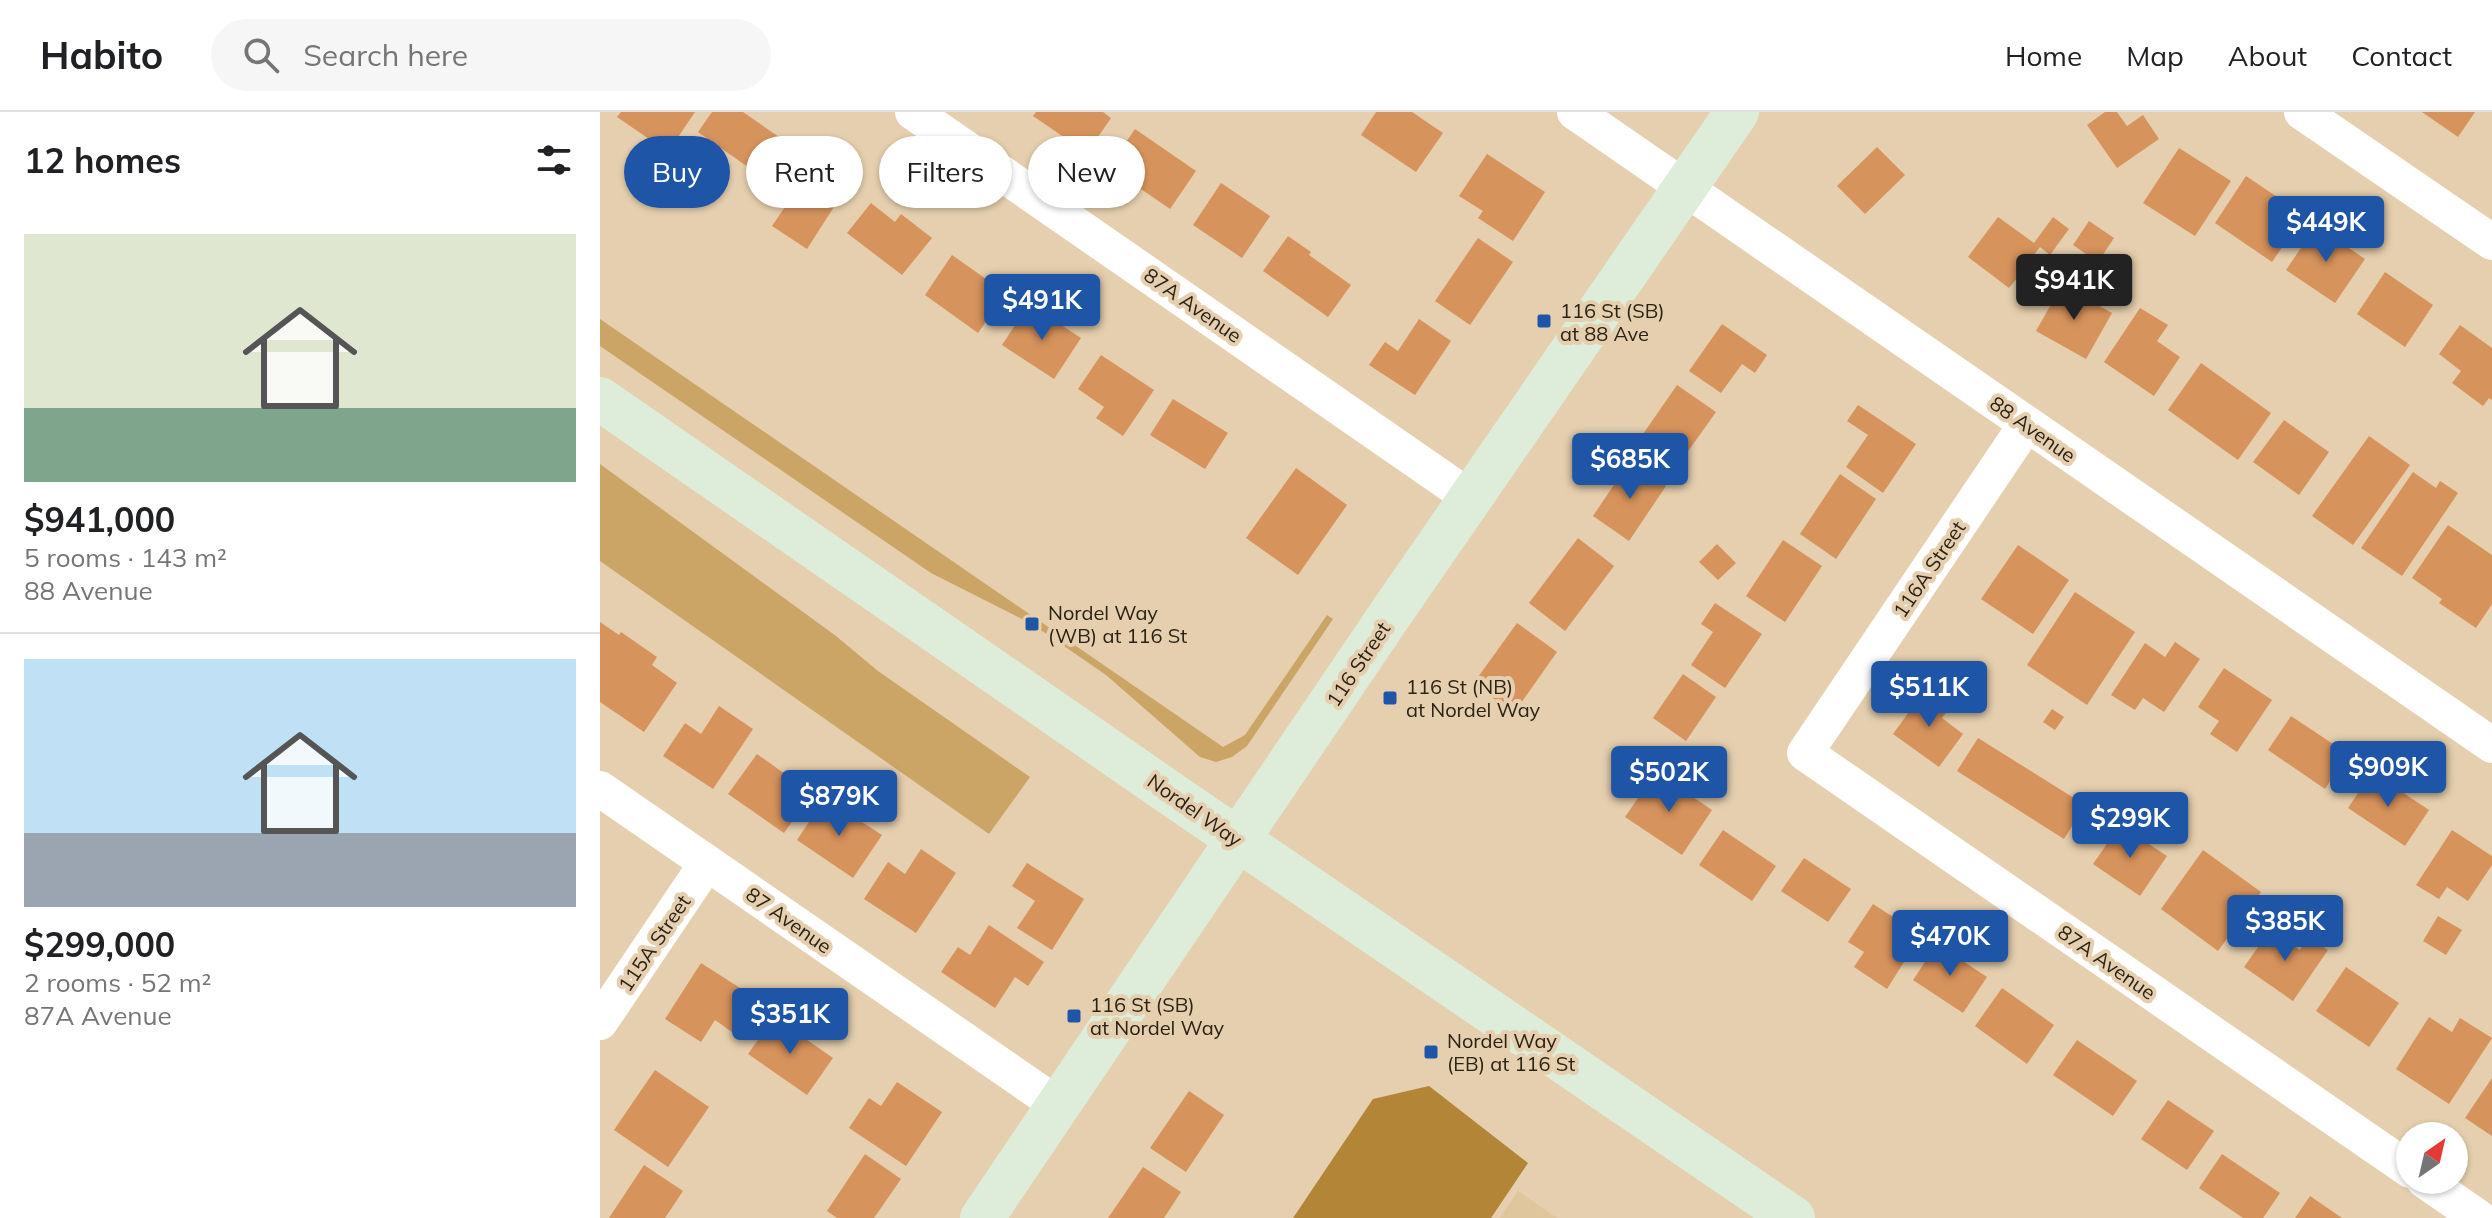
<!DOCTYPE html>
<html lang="en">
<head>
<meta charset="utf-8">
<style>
	body { margin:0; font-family:Mulish,sans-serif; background:#f6f6f6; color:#202124; height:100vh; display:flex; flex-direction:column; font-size:30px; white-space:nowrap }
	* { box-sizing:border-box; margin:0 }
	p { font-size:26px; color:#757577 }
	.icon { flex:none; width:44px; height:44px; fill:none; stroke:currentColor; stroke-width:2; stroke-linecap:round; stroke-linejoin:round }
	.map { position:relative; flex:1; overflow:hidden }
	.drawer { display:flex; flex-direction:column; background:#fff; width:600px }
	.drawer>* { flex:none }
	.hud { position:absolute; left:24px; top:24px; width:760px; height:72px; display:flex; gap:16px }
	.needle { width:52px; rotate:34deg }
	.buttons { position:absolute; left:1796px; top:1010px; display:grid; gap:16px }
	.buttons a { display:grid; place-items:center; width:72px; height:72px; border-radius:50%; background:#fff; box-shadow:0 2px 6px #0004; font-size:40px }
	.price { position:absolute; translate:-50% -68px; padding:0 18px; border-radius:8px; background:#1e55a7; color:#fff; font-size:26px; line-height:52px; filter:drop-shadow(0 2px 4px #0008) }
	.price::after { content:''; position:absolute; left:50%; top:48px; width:24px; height:18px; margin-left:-12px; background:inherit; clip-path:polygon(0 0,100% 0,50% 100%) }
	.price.selected { background:#222; color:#fff }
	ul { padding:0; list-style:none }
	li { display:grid; align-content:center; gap:16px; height:424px; padding:0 24px }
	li+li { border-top:2px solid #e0e0e0 }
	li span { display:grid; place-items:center; height:248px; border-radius:0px; color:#555 }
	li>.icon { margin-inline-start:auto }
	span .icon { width:144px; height:144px; fill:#fffc; stroke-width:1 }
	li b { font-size:34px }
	h2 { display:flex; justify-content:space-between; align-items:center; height:96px; padding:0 24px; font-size:34px }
	.chip { padding:0 28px; border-radius:36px; background:#fff; box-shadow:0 2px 6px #0004; font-size:28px; line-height:72px }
	.chip.selected { background:#1e55a7; color:#fff }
	header { display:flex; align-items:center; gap:48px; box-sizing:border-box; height:112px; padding:0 40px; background:#fff; border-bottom:2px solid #e0e0e0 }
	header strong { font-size:38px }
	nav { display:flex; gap:44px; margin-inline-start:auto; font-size:28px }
	.search { width:560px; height:72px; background:#f6f6f6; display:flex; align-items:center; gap:20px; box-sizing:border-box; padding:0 28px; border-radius:44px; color:#757577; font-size:30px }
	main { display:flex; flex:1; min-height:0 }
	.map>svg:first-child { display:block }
</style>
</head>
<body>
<header>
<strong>Habito</strong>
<div class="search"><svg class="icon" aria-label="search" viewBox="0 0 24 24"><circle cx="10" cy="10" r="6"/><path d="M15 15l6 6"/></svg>Search here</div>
<nav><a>Home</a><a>Map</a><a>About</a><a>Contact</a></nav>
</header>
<main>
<section class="drawer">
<h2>12 homes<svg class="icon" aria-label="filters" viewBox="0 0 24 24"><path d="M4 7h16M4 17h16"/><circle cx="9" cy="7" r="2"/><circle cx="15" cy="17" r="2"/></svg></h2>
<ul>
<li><span style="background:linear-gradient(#dfe7d0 70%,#7fa58c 0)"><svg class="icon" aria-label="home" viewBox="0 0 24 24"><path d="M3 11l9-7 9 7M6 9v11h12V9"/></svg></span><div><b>$941,000</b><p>5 rooms · 143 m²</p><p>88 Avenue</p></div></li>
<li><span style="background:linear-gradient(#bfe0f5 70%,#9aa5b1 0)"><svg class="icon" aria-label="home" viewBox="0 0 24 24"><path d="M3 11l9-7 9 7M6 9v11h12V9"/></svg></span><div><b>$299,000</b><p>2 rooms · 52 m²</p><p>87A Avenue</p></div></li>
</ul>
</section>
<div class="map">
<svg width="1892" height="1106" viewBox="0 0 1892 1106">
	<rect width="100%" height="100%" fill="#e5cfae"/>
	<polygon fill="#dfc69d" points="918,1079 957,1106 900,1106"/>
	<g fill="#cba566">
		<polygon points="0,207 623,635 645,623 727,503 733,507 647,634 632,645 616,650 600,645 506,563 432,512 331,461 0,234"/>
		<polygon points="0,352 236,524 278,559 430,665 389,722 0,449"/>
	</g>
	<polygon fill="#b28537" points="829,974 928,1051 891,1106 693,1106 773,987"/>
	<g fill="#d7935c">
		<polygon points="21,0 95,0 68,40 17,5"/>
		<polygon points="112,0 143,0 179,25 155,60 98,20"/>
		<polygon points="436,0 503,0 511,6 487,41 433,4"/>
		<polygon points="776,0 812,0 843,21 816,60 761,23"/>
		<polygon points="1505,0 1517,0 1527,14 1543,3 1559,27 1517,56 1487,13"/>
		<polygon points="1822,0 1875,0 1858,25"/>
		<polygon points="535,17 596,59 570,97 509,55"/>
		<polygon points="1277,35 1305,63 1265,102 1237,74"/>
		<polygon points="1579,36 1631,69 1595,124 1543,91"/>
		<polygon points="199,41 248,73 207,137 172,114 191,86 177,77"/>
		<polygon points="887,42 945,80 913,129 878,106 883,99 859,84"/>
		<polygon points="1646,64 1704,103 1672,150 1615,111"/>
		<polygon points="621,71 670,104 642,146 593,113"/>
		<polygon points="271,91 295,110 301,102 332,126 302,163 247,121"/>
		<polygon points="1398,105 1434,131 1453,105 1469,117 1450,143 1440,135 1433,144 1445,153 1432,170 1421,161 1409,176 1368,145"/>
		<polygon points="1489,109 1514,126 1498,150 1473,133"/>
		<polygon points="1716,114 1765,147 1735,191 1686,158"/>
		<polygon points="688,124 711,140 709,143 751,173 728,205 663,159"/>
		<polygon points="878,126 913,150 870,213 835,189"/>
		<polygon points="352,143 406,181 378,221 325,183"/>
		<polygon points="1785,160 1833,193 1805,235 1757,202"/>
		<polygon points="1462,173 1512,201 1486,247 1436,219"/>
		<polygon points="429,192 481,226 454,267 402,233"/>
		<polygon points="1540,196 1568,213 1557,229 1580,245 1554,284 1504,250"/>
		<polygon points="819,207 851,229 815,283 769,253 785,230 798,239"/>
		<polygon points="1122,212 1167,243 1155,261 1142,252 1121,281 1089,259"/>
		<polygon points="1860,213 1892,236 1892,288 1889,286 1883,294 1852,271 1861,259 1839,242"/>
		<polygon points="501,243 554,278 523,324 496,306 504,295 478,277"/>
		<polygon points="1601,251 1671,301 1638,348 1568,298"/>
		<polygon points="1077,273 1116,300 1079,352 1041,325"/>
		<polygon points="573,287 628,321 605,357 550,323"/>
		<polygon points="1258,293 1316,332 1283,381 1246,355 1268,323 1247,309"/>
		<polygon points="1684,308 1729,340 1699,383 1653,350"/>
		<polygon points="1769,324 1810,353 1753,433 1712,404"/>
		<polygon points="1030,349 1066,374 1029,429 993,404"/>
		<polygon points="696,356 747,393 698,463 646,426"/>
		<polygon points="1813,360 1836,376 1840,369 1858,381 1802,464 1761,436"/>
		<polygon points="1240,362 1276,387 1236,447 1200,422"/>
		<polygon points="1848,413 1892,443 1892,492 1876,516 1839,491 1842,487 1812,466"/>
		<polygon points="978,426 1014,454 965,519 929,491"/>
		<polygon points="1183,428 1222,454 1185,510 1146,484"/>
		<polygon points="1117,432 1136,451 1118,468 1099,450"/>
		<polygon points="1418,433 1469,468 1433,522 1381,487"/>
		<polygon points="1475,480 1535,520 1487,593 1427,553"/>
		<polygon points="1115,491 1162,522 1125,576 1091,553 1113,520 1101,512"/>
		<polygon points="0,510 19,523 21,520 57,545 52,553 77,571 44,620 0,590"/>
		<polygon points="917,511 957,540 914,601 873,572"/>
		<polygon points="1575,530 1600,547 1564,600 1543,586 1535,598 1511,583 1545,531 1565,545"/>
		<polygon points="1624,556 1672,588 1637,640 1610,622 1619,609 1598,595"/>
		<polygon points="1083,562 1116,585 1086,629 1053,606"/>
		<polygon points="1325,578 1350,595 1342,606 1363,622 1339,655 1293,622"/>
		<polygon points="119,594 153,617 113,677 63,644 85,611 101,622"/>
		<polygon points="1452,597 1464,605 1455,618 1443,610"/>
		<polygon points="1691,604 1748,642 1725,677 1668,638"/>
		<polygon points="1378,626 1485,693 1464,727 1357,659"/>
		<polygon points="157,642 212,681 184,721 128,682"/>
		<polygon points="1056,660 1112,698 1082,743 1025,705"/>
		<polygon points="1772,660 1829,698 1805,734 1748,696"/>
		<polygon points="225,686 282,723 253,766 197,728"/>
		<polygon points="1520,713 1567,744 1540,784 1493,752"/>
		<polygon points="1123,718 1176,754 1152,789 1099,753"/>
		<polygon points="1852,718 1892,744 1892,753 1868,789 1847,775 1839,787 1816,773"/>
		<polygon points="321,737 356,761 316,821 264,787 288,750 305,762"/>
		<polygon points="1603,738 1661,780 1618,839 1561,797"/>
		<polygon points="1204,746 1251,777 1228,810 1181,779"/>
		<polygon points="427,751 484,787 452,838 417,816 435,789 412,774"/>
		<polygon points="1273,792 1321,823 1287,877 1254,855 1264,840 1248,830"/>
		<polygon points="1838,804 1862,818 1846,843 1823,829"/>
		<polygon points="389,813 444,850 428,874 415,865 395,896 341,860 358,835 370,843"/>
		<polygon points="1670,818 1700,838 1708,825 1728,838 1693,889 1644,855"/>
		<polygon points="1337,832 1387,865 1363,901 1313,868"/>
		<polygon points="101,851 162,890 139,925 115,908 101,930 65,907"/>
		<polygon points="1746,855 1799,891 1769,935 1716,899"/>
		<polygon points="1402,876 1454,913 1427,952 1375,914"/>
		<polygon points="174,905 233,946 207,983 148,942"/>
		<polygon points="1829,905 1852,920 1860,906 1892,926 1849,992 1796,957"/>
		<polygon points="1477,928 1537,969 1513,1004 1453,963"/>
		<polygon points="55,958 109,995 68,1055 14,1018"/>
		<polygon points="1892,966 1892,1024 1865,1006"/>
		<polygon points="297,970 342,1000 306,1054 249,1016 269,986 281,994"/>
		<polygon points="589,979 624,1003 586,1060 550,1036"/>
		<polygon points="1568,988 1614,1019 1587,1058 1541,1027"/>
		<polygon points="265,1042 301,1067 274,1106 237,1106 227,1099"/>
		<polygon points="1622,1042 1680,1081 1663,1106 1643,1106 1599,1076"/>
		<polygon points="44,1053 83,1079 65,1106 9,1106"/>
		<polygon points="543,1055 581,1080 564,1106 508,1106"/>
		<polygon points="1710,1084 1742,1106 1695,1106"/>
	</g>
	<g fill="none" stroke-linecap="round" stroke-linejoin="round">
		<g stroke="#fff" stroke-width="36">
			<polyline points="313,0 872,387"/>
			<polyline points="975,0 1892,633"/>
			<polyline points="1702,0 1892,130"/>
			<polyline points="1426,313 1205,641 1810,1058"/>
			<polyline points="0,677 458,993"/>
			<polyline points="0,910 107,751"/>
			<polyline points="1824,1068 1879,1106"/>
		</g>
		<g stroke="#ddedd9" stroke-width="44">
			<polyline points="0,287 580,688 1193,1106"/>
			<polyline points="382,1106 787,507 1137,0"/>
		</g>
	</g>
	<g fill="#1e55a7" stroke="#e5cfae" stroke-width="3">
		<rect x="936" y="201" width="16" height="16" rx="4"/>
		<rect x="424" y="504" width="16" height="16" rx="4"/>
		<rect x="782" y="578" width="16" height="16" rx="4"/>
		<rect x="466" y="896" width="16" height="16" rx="4"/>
		<rect x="823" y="932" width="16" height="16" rx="4"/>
	</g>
	<g text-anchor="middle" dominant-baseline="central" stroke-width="8" stroke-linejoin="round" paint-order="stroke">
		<g font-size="20" fill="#2a2215" stroke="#e5cfae">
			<text transform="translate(593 193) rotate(35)">87A Avenue</text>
			<text transform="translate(1433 317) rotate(35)">88 Avenue</text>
			<text transform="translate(1329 457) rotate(-56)">116A Street</text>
			<text transform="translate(758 552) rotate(-56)">116 Street</text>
			<text transform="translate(595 698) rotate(35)">Nordel Way</text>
			<text transform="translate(189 808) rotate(35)">87 Avenue</text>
			<text transform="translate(54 831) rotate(-56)">115A Street</text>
			<text transform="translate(1507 850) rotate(35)">87A Avenue</text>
		</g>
		<g font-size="20" fill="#2a2215" stroke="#e5cfae" text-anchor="start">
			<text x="960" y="198">116 St (SB)<tspan x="960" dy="23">at 88 Ave</tspan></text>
			<text x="448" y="500">Nordel Way<tspan x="448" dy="23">(WB) at 116 St</tspan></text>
			<text x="806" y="574">116 St (NB)<tspan x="806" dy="23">at Nordel Way</tspan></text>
			<text x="490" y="892">116 St (SB)<tspan x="490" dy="23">at Nordel Way</tspan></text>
			<text x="847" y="928">Nordel Way<tspan x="847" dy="23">(EB) at 116 St</tspan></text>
		</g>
	</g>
</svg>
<div class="buttons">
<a><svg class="needle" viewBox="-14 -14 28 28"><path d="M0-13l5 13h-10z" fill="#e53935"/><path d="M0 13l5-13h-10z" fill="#757577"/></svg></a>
</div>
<b class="price" style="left:1726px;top:152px">$449K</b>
<b class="price selected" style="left:1474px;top:210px">$941K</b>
<b class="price" style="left:442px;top:230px">$491K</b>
<b class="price" style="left:1030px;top:389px">$685K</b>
<b class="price" style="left:1329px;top:617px">$511K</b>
<b class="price" style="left:1788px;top:697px">$909K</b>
<b class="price" style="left:1069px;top:702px">$502K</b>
<b class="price" style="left:239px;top:726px">$879K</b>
<b class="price" style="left:1530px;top:748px">$299K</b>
<b class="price" style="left:1685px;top:851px">$385K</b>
<b class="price" style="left:1350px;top:866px">$470K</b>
<b class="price" style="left:190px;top:944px">$351K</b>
<div class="hud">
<a class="chip selected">Buy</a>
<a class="chip">Rent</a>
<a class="chip">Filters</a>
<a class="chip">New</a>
</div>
</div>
</main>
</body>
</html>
